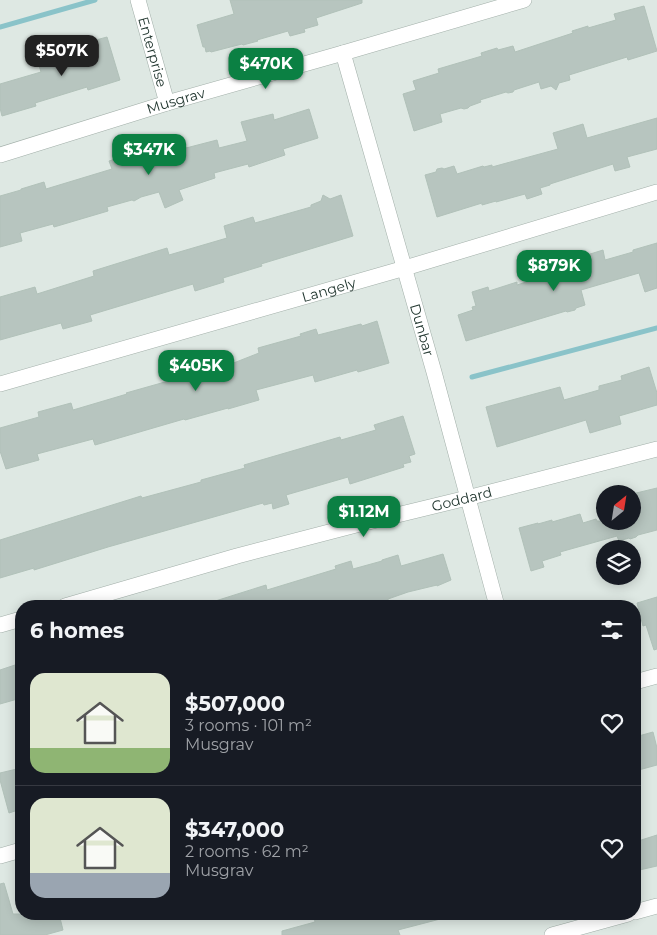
<!DOCTYPE html>
<html lang="en">
<head>
<meta charset="utf-8">
<style>
	body { margin:0; font-family:Montserrat,sans-serif; background:#242831; color:#f1f3f6; height:100vh; display:flex; flex-direction:column; font-size:19px; white-space:nowrap }
	* { box-sizing:border-box; margin:0 }
	p { font-size:16px; color:#9ea1a6 }
	.icon { flex:none; width:28px; height:28px; fill:none; stroke:currentColor; stroke-width:2; stroke-linecap:round; stroke-linejoin:round }
	.map { position:relative; flex:1; overflow:hidden }
	.details { position:absolute; left:15px; top:600px; width:626px; height:320px; display:flex; flex-direction:column; background:#171b24; border-radius:20px; box-shadow:0 2px 12px #0003 }
	.details>* { flex:none }
	.needle { width:32px; rotate:30deg }
	.controls { position:absolute; left:596px; top:485px; display:grid; gap:10px }
	.controls a { display:grid; place-items:center; width:45px; height:45px; border-radius:50%; background:#171b24; box-shadow:0 2px 12px #0003; font-size:25px }
	.price { position:absolute; translate:-50% -42px; padding:0 11px; border-radius:10px; background:#0b8043; color:#fff; font-size:16px; line-height:32px; filter:drop-shadow(0 1px 2px #0008) }
	.price::after { content:''; position:absolute; left:50%; top:30px; width:15px; height:11px; margin-left:-8px; background:inherit; clip-path:polygon(0 0,100% 0,50% 100%) }
	.price.active { background:#222; color:#fff }
	ul { padding:0; list-style:none }
	li { display:flex; align-items:center; gap:15px; height:125px; padding:0 15px }
	li+li { border-top:1px solid #363941 }
	li span { display:grid; place-items:center; flex:none; width:140px; height:100px; border-radius:15px; color:#555 }
	li>.icon { margin-inline-start:auto }
	span .icon { width:60px; height:60px; fill:#fffc; stroke-width:1 }
	li b { font-size:21px }
	h2 { display:flex; justify-content:space-between; align-items:center; height:60px; padding:0 15px; font-size:21px }
	.map>svg:first-child { display:block }
</style>
</head>
<body>
<div class="map">
<svg width="657" height="935" viewBox="0 0 657 935">
	<rect width="100%" height="100%" fill="#dee8e3"/>
	<g fill="none" stroke-linecap="round" stroke-linejoin="round">
		<g stroke="#8ac3c9" stroke-width="5">
			<polyline points="0,27 95,0"/>
			<polyline points="472,377 657,328"/>
		</g>
	</g>
	<g fill="#b7c5bf" stroke="#b1c1b9">
		<polygon points="230,0 362,0 362,3 316,18 318,25 304,29 305,32 290,36 288,31 257,40 258,41 243,45 242,44 211,52 210,51 206,52 205,47 203,47 197,25 234,14"/>
		<polygon points="644,6 657,51 628,60 627,57 569,75 570,80 559,83 556,90 551,86 541,89 539,82 514,90 513,92 508,93 506,92 480,100 481,102 470,106 468,108 464,109 461,108 440,114 442,122 414,131 403,94 416,90 413,81 439,73 438,69 482,56 481,53 497,48 498,50 513,46 515,52 573,33 572,31 588,26 588,28 616,20 614,14"/>
		<polygon points="92,37 96,40 107,37 120,80 88,90 87,87 35,103 36,106 2,116 0,108 0,84 41,72 38,62 77,51 76,46 88,43"/>
		<polygon points="309,109 318,138 283,149 285,155 249,167 248,164 214,173 215,178 179,190 183,200 165,208 159,192 141,197 134,201 132,200 107,207 108,211 54,227 53,224 20,233 22,241 0,247 0,196 21,190 21,189 44,182 46,189 112,169 109,161 139,152 142,159 170,151 169,147 184,142 186,148 217,140 219,148 247,141 241,122 273,114 274,120"/>
		<polygon points="657,118 657,149 627,157 630,167 615,171 613,164 550,184 550,185 540,188 542,194 527,199 525,194 496,202 496,201 482,205 482,203 437,217 425,175 436,172 437,169 442,168 444,169 454,166 457,174 483,166 484,167 492,165 492,167 558,149 553,133 583,124 587,138"/>
		<polygon points="323,195 330,199 341,195 353,236 261,264 262,266 223,278 224,282 195,291 193,284 90,315 92,321 63,329 61,323 0,340 0,297 35,287 37,294 94,276 93,271 167,248 169,255 227,238 224,226 253,217 255,223 311,207 311,205 321,201"/>
		<polygon points="657,243 657,288 645,292 639,273 581,290 585,305 576,308 575,310 567,312 566,311 466,341 458,315 473,310 472,307 476,306 472,292 488,287 489,291 517,282 517,285 545,276 543,272 588,260 587,255 603,250 605,260 633,252 633,250"/>
		<polygon points="377,321 389,363 358,372 357,370 315,382 313,375 256,390 259,400 228,409 228,408 185,420 184,419 95,445 93,439 37,454 39,460 6,469 0,451 0,428 39,417 38,412 71,403 73,410 127,394 126,393 172,380 170,372 185,368 187,373 195,371 195,372 231,362 231,364 259,353 258,348 301,336 300,334 316,329 318,335 361,324 362,326"/>
		<polygon points="649,367 657,393 657,405 619,416 621,424 590,433 586,420 497,447 486,407 560,387 564,400 599,390 599,386 622,380 621,376"/>
		<polygon points="403,416 415,454 409,456 411,462 403,464 404,467 350,484 348,477 286,495 289,504 273,509 272,503 264,505 263,503 108,547 34,570 34,568 0,578 0,540 141,496 142,498 201,482 201,480 245,468 244,465 340,437 341,440 376,430 374,425"/>
		<polygon points="657,488 657,530 638,535 636,537 630,539 629,538 619,541 617,536 560,552 561,555 542,561 544,567 531,571 519,528 538,523 538,524 552,520 552,522 580,514 583,523 596,519 597,521 632,521 632,494"/>
		<polygon points="443,554 451,580 437,586 437,585 408,592 388,599 388,601 367,606 210,606 209,603 266,585 267,590 336,569 335,566 351,561 353,569 382,561 382,560 398,555 401,566"/>
		<polygon points="657,597 657,649 654,650 646,625 643,626 637,603"/>
		<polygon points="21,663 21,698 0,704 0,670"/>
		<polygon points="653,732 657,748 657,765 635,771 635,737"/>
		<polygon points="21,768 21,809 9,813 0,780 0,773"/>
		<polygon points="657,835 657,866 635,871 635,842"/>
		<polygon points="4,883 13,914 59,914 63,930 45,935 0,935 0,884"/>
		<polygon points="326,914 444,914 444,918 398,930 400,935 282,935 282,931 315,922 314,917"/>
	</g>
	<g fill="none" stroke-linecap="round" stroke-linejoin="round">
		<defs>
			<g id="minor">
				<path id="s1" d="M 138,0 L 167,103"/>
				<path id="s2" d="M 343,53 L 434,372 L 497,606"/>
				<path id="s3" d="M 0,155 L 167,103 L 343,53 L 524,0"/>
				<path id="s4" d="M 0,384 L 405,268 L 657,192"/>
				<path id="s5" d="M 65,606 L 237,556 L 356,525 L 467,498 L 657,449"/>
				<polyline points="0,625 21,619"/>
				<polyline points="635,682 657,676"/>
				<polyline points="0,856 21,850"/>
				<polyline points="635,912 657,906"/>
				<polyline points="552,935 628,914"/>
			</g>
		</defs>
		<use href="#minor" stroke="#a2afa9" stroke-width="16"/>
		<use href="#minor" stroke="#fff" stroke-width="15"/>
	</g>
	<g text-anchor="middle" dominant-baseline="central" stroke-width="5" stroke-linejoin="round" paint-order="stroke">
		<g font-size="14" fill="#21362f" stroke="#eef5f1">
			<text stroke="none"><textPath href="#s1" startOffset="54">Enterprise</textPath></text>
			<text stroke="none"><textPath href="#s3" startOffset="184">Musgrav</textPath></text>
			<text stroke="none"><textPath href="#s4" startOffset="342">Langely</textPath></text>
			<text stroke="none"><textPath href="#s2" startOffset="288">Dunbar</textPath></text>
			<text stroke="none"><textPath href="#s5" startOffset="411">Goddard</textPath></text>
		</g>
	</g>
</svg>
<div class="controls">
<a><svg class="needle" viewBox="-14 -14 28 28"><path d="M0-13l5 13h-10z" fill="#e53935"/><path d="M0 13l5-13h-10z" fill="#9ea1a6"/></svg></a>
<a><svg class="icon" aria-label="layers" viewBox="0 0 24 24"><path d="M12 4l9 5-9 5-9-5zM3 14l9 5 9-5"/></svg></a>
</div>
<b class="price active" style="left:62px;top:77px">$507K</b>
<b class="price" style="left:266px;top:90px">$470K</b>
<b class="price" style="left:149px;top:176px">$347K</b>
<b class="price" style="left:554px;top:292px">$879K</b>
<b class="price" style="left:196px;top:392px">$405K</b>
<b class="price" style="left:364px;top:538px">$1.12M</b>
<section class="details">
<h2>6 homes<svg class="icon" aria-label="filters" viewBox="0 0 24 24"><path d="M4 7h16M4 17h16"/><circle cx="9" cy="7" r="2"/><circle cx="15" cy="17" r="2"/></svg></h2>
<ul>
<li><span style="background:linear-gradient(#dfe7d0 75%,#8fb573 0)"><svg class="icon" aria-label="home" viewBox="0 0 24 24"><path d="M3 11l9-7 9 7M6 9v11h12V9"/></svg></span><div><b>$507,000</b><p>3 rooms · 101 m²</p><p>Musgrav</p></div><svg class="icon" aria-label="heart" viewBox="0 0 24 24"><path d="M12 20l-8-8c-3-5 5-10 8-4 3-6 11-1 8 4z"/></svg></li>
<li><span style="background:linear-gradient(#dfe7d0 75%,#9aa5b1 0)"><svg class="icon" aria-label="home" viewBox="0 0 24 24"><path d="M3 11l9-7 9 7M6 9v11h12V9"/></svg></span><div><b>$347,000</b><p>2 rooms · 62 m²</p><p>Musgrav</p></div><svg class="icon" aria-label="heart" viewBox="0 0 24 24"><path d="M12 20l-8-8c-3-5 5-10 8-4 3-6 11-1 8 4z"/></svg></li>
</ul>
</section>
</div>
</body>
</html>
